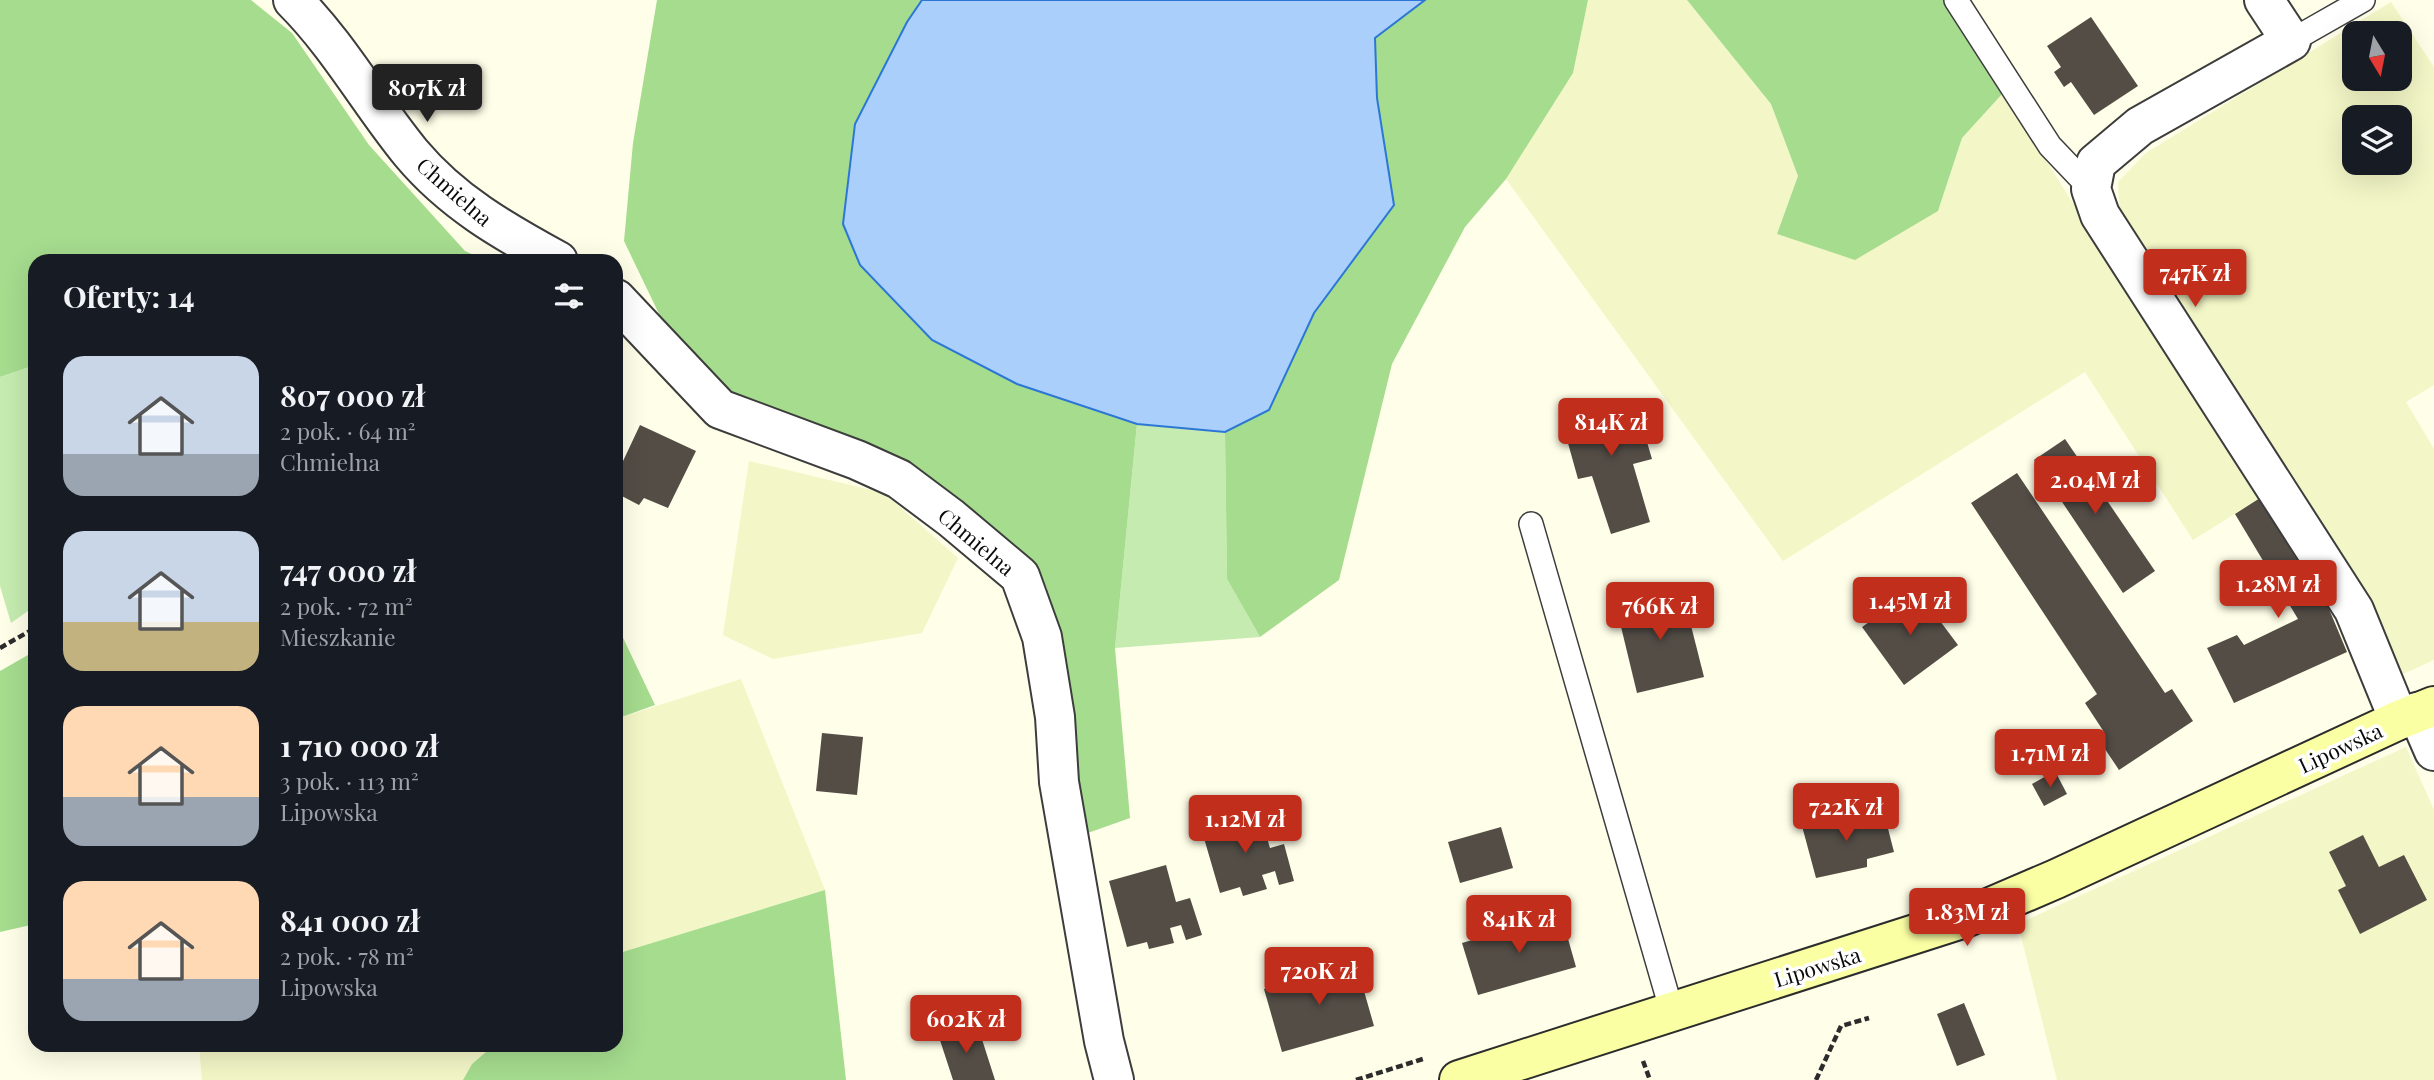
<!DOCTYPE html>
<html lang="pl">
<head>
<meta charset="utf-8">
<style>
	body { margin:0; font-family:"Playfair Display",serif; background:#20242c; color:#f1f3f6; height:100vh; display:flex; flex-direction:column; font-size:26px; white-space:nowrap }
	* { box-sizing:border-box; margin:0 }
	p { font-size:23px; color:#9ea1a6 }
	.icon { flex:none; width:38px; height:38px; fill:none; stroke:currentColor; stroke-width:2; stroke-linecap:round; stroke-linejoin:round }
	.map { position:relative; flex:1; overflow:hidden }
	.side { position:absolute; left:28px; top:254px; width:595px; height:798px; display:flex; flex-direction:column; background:#171b24; border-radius:21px; box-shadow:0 7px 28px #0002 }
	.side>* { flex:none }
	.needle { width:46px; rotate:170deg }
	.tools { position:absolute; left:2342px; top:21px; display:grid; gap:14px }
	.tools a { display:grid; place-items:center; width:70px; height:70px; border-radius:14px; background:#171b24; box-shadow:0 7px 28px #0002; font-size:35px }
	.price { position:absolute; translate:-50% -60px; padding:0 16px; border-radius:7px; background:#c12e1b; color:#fff; font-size:23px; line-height:46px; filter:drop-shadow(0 2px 4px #0008) }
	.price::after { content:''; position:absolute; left:50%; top:42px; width:21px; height:16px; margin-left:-10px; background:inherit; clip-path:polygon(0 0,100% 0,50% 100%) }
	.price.selected { background:#222; color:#fff }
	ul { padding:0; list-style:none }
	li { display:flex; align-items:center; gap:21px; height:175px; padding:0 35px }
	li span { display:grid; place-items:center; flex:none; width:196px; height:140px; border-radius:21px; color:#555 }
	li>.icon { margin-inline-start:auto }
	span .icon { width:84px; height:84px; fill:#fffc; stroke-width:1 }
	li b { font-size:30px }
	h2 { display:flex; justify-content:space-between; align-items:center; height:84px; padding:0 35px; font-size:30px }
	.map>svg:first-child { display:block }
</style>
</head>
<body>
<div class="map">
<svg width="2434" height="1080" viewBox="0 0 2434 1080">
	<rect width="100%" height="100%" fill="#fffee8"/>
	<g fill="#f3f6c6" fill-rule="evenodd">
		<polygon points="1588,0 1687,0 1771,104 1798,176 1777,234 1938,211 1962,138 2003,93 2260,498 2193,540 2085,372 1783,561 1506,179 1573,73"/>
		<path d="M 2391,2 L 2434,67 L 2434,385 L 2406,402 L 2434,449 L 2434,660 L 2403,674 L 2369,603 L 2120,219 L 2118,182 L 2146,153 ZM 2354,33 L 2399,33 L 2399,79 L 2354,79 ZM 2354,117 L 2399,117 L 2399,163 L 2354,163 Z"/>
		<polygon points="749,461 884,493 958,558 922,633 773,659 723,635"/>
		<polygon points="741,679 825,890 616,954 616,719"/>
		<polygon points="2406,747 2434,810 2434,1080 2057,1080 2018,924"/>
		<polygon points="199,1045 494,1045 472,1064 463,1080 202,1080"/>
	</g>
	<g fill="#c5ebb0">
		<polygon points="35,365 35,606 11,623 0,586 0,377"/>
		<polygon points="1137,424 1225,432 1227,579 1260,637 1115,648"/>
	</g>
	<g fill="#a5dc8e">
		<polygon points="0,0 251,0 292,33 369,145 465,251 487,261 35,261 35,365 0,377"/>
		<polygon points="657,0 922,0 907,22 856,124 1017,384 1137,424 1115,648 1130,818 1085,834 1069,706 1046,586 1017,552 982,518 901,469 738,400 673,343 624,241 633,143"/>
		<polygon points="1425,0 1588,0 1573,73 1506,179 1465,227 1392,364 1339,580 1260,637 1227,579 1225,432 1269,410 1314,313 1394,205 1377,98 1375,38"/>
		<polygon points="1687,0 1945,0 2003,93 1962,138 1938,211 1855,260 1777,234 1798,176 1771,104"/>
		<polygon points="616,623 655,705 616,719"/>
		<polygon points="35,651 35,924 0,932 0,671"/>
		<polygon points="825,890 846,1080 463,1080 472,1064 494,1045 616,1045 616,954"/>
	</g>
	<polygon fill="#a9cffa" stroke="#2c77d5" stroke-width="2" points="922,0 1425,0 1375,38 1377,98 1394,205 1314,313 1269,410 1225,432 1137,424 1017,384 932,340 860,265 843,224 855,124 907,22"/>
	<g fill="#534d46">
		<polygon points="2091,17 2138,86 2094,115 2071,82 2064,87 2054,72 2061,67 2047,46"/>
		<polygon points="1634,398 1652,459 1633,464 1650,522 1611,534 1592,476 1578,479 1561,418 1582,413 1581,407 1611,399 1614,404"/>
		<polygon points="640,425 696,451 668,508 644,498 639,505 616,493 616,476"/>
		<polygon points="2065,439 2155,571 2123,593 2034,460"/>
		<polygon points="2017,473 2165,693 2172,689 2193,721 2119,770 2097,737 2104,732 2085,703 2097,694 1971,503"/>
		<polygon points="2260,498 2329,609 2347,652 2234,703 2207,648 2237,635 2244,645 2298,619 2235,514"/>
		<polygon points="1916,589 1958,645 1904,685 1862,627"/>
		<polygon points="1682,590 1704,677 1637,693 1616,606"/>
		<polygon points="822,733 863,737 857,795 816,791"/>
		<polygon points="2055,771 2067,794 2044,806 2032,784"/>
		<polygon points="1259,811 1270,848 1284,844 1294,881 1279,885 1275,871 1262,875 1267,889 1243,896 1240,887 1220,893 1201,828"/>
		<polygon points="1854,812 1857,820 1884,813 1894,852 1867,859 1867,867 1816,878 1802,826"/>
		<polygon points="1501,827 1513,868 1460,883 1448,842"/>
		<polygon points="2363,835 2379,867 2404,855 2427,900 2360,934 2338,890 2346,886 2329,852"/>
		<polygon points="1166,865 1176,902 1190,898 1202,935 1186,940 1181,925 1170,928 1174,943 1149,949 1147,942 1127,947 1109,881"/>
		<polygon points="1561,914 1576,967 1478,995 1462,943"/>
		<polygon points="1356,963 1374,1026 1282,1052 1264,989"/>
		<polygon points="1964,1003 1985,1055 1957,1066 1937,1014"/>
		<polygon points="958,1024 963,1035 979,1030 995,1080 953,1080 937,1031"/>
	</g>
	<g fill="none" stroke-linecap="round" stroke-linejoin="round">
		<defs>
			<g id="lane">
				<polyline points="1956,0 2050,146 2091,189"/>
				<polyline points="2291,41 2363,0"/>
				<polyline points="1531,524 1672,1012"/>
			</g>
			<g id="street">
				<path d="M 293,0 C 339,46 370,103 411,153 C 452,202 503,231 558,261"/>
				<polyline points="2264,0 2291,41 2140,126 2096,163 2091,189 2100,215 2354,610 2399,720"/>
				<polyline points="616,299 720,409 857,460 899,479 951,518 1020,576 1042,637 1055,717 1059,782 1104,1041 1114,1080"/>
				<polyline points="2417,712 2434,751"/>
			</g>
			<polyline id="secondary" points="1459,1080 1965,918 2056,879 2399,720 2434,706"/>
		</defs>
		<use href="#lane" stroke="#3d3d3d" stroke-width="26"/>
		<use href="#street" stroke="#3d3d3d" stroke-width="42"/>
		<use href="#secondary" stroke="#2c2c2c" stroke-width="42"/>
		<g stroke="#2c2c2c" stroke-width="4.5" stroke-dasharray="7 3.5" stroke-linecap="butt">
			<polyline points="0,648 35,628"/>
			<polyline points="1643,1061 1650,1080"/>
			<polyline points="1356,1080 1426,1058"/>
			<polyline points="1816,1080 1841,1026 1869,1018"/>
		</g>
		<use href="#lane" stroke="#fff" stroke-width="23"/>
		<use href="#street" stroke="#fff" stroke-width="38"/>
		<use href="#secondary" stroke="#fbffa3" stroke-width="38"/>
	</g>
	<g text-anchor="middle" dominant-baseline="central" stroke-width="7" stroke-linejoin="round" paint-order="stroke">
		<g font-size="21" fill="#0a0a0a" stroke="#fff">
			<text transform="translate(455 191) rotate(41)">Chmielna</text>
			<text transform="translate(977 541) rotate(40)">Chmielna</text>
			<text transform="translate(2340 747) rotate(-25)">Lipowska</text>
			<text transform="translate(1817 966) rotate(-17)">Lipowska</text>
		</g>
	</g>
</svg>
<div class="tools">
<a><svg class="needle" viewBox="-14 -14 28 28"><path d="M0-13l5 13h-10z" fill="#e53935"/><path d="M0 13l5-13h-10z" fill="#9ea1a6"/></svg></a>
<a><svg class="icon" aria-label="layers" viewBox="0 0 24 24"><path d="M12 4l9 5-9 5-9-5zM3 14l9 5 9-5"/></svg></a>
</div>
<b class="price selected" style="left:427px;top:124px">807K zł</b>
<b class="price" style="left:2195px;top:309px">747K zł</b>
<b class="price" style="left:1611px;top:458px">814K zł</b>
<b class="price" style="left:2095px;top:516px">2.04M zł</b>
<b class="price" style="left:2278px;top:620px">1.28M zł</b>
<b class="price" style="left:1910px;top:637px">1.45M zł</b>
<b class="price" style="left:1660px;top:642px">766K zł</b>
<b class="price" style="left:2050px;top:789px">1.71M zł</b>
<b class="price" style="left:1846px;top:843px">722K zł</b>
<b class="price" style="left:1245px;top:855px">1.12M zł</b>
<b class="price" style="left:1967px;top:948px">1.83M zł</b>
<b class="price" style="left:1519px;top:955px">841K zł</b>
<b class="price" style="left:1319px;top:1007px">720K zł</b>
<b class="price" style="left:966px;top:1055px">602K zł</b>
<section class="side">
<h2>Oferty: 14<svg class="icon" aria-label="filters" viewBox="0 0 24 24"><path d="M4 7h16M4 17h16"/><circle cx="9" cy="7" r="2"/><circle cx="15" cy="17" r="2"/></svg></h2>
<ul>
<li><span style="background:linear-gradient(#c9d6e8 70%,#9aa5b1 0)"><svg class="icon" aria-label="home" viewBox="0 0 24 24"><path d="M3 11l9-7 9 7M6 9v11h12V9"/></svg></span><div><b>807 000 zł</b><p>2 pok. · 64 m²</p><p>Chmielna</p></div></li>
<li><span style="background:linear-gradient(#c9d6e8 65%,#c2b280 0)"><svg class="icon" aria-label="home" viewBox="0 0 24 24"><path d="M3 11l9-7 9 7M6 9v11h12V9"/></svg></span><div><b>747 000 zł</b><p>2 pok. · 72 m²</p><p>Mieszkanie</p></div></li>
<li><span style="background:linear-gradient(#ffd9b3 65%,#9aa5b1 0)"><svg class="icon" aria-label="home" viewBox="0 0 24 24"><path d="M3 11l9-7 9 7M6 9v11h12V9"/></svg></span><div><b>1 710 000 zł</b><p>3 pok. · 113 m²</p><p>Lipowska</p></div></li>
<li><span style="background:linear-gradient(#ffd9b3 70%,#9aa5b1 0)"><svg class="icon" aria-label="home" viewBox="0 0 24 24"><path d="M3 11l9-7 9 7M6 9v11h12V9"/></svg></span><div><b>841 000 zł</b><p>2 pok. · 78 m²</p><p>Lipowska</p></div></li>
</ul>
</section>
</div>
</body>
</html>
